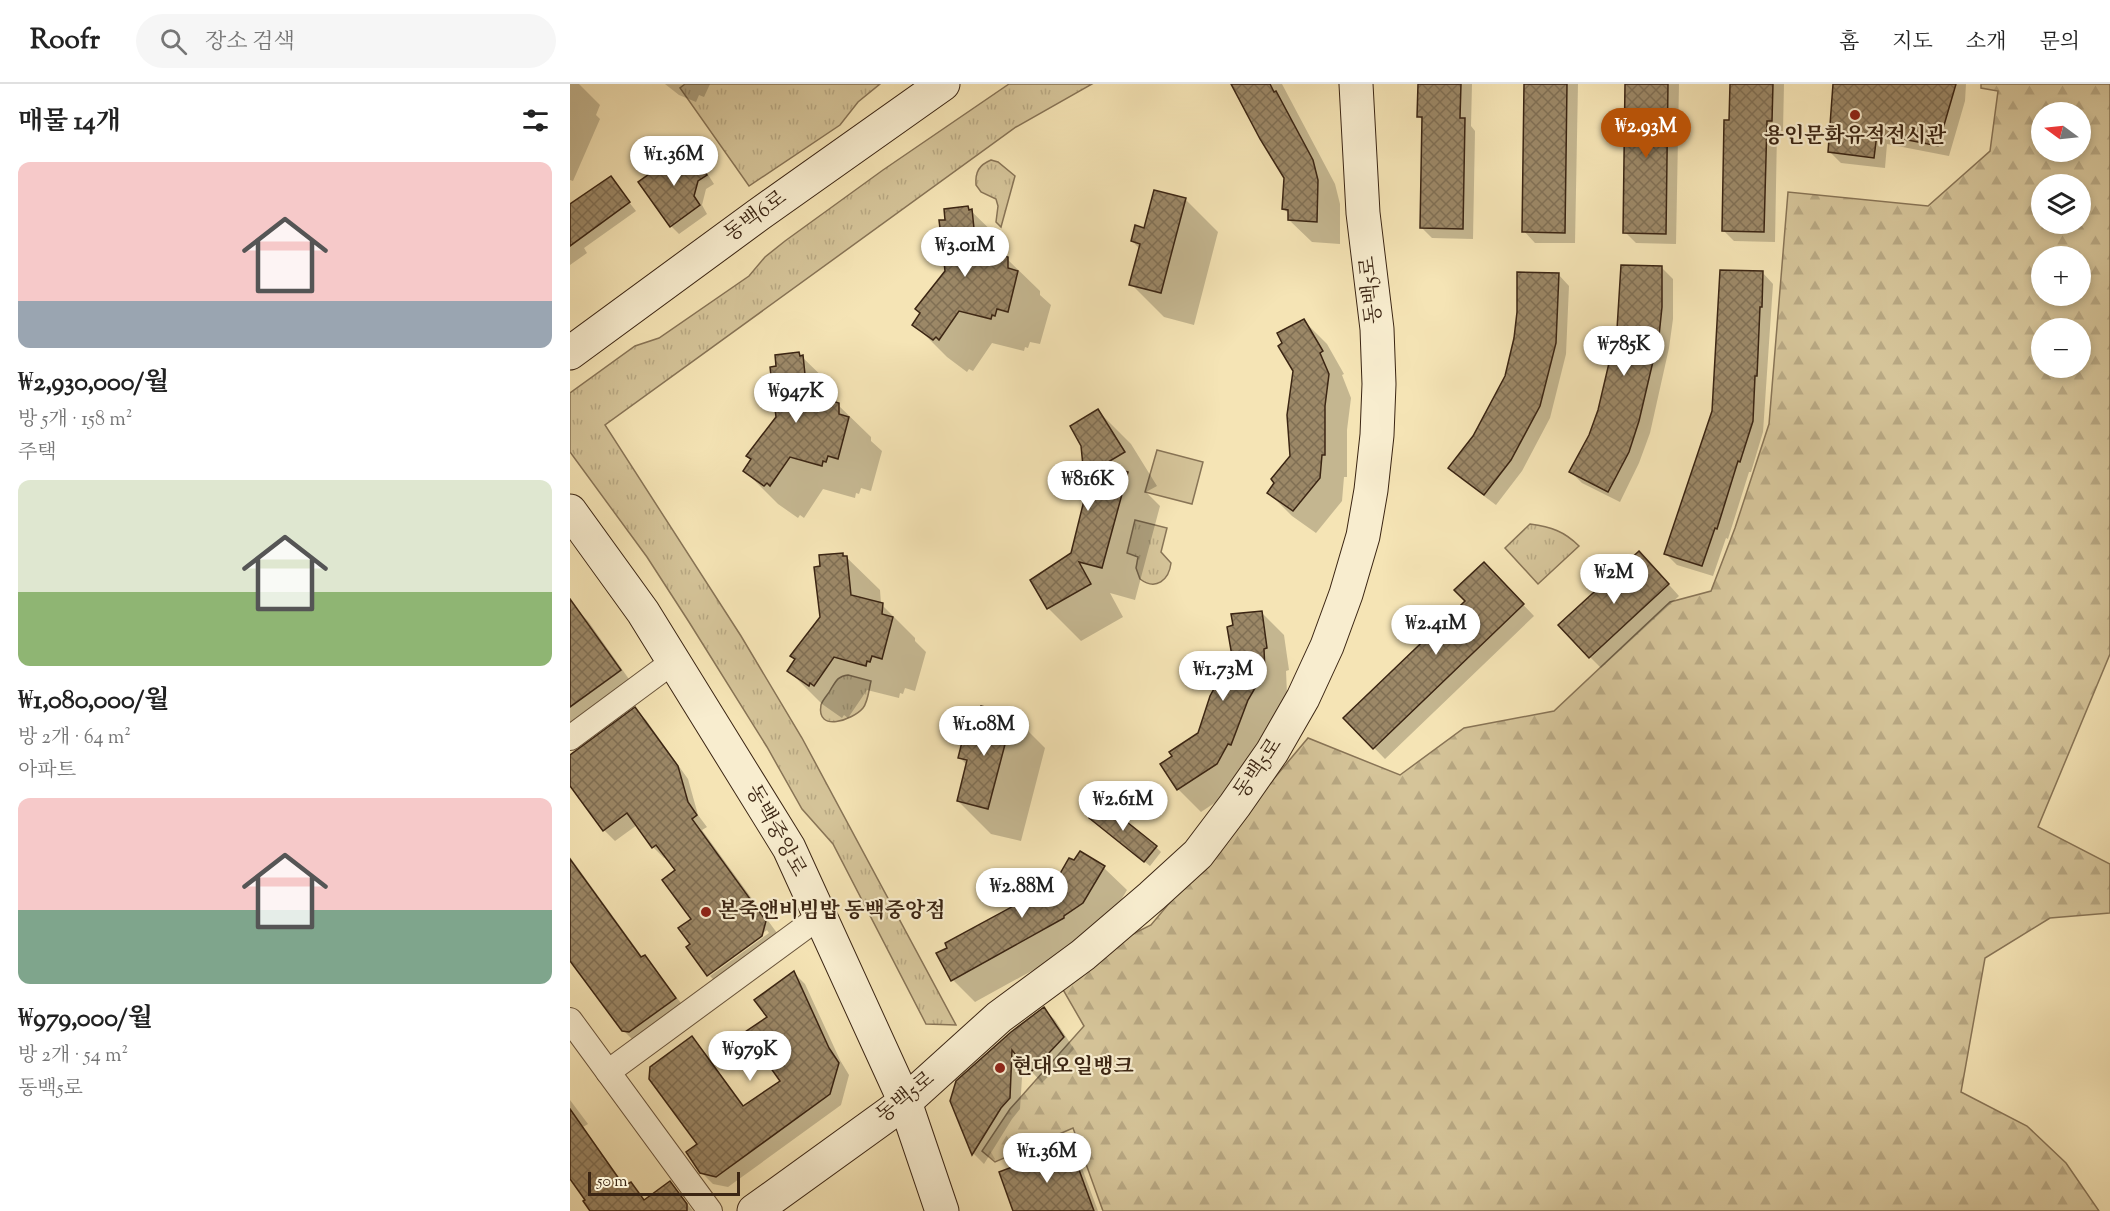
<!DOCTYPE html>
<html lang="ko">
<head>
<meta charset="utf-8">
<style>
	body { margin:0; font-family:"Sorts Mill Goudy","Noto Serif KR",serif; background:#f6f6f6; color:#222; height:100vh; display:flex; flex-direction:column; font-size:22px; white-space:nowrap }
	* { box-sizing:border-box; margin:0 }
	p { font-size:20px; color:#767676 }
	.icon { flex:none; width:33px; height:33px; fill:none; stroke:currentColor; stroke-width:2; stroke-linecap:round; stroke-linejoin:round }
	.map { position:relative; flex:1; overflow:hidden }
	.drawer { display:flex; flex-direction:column; background:#fff; width:570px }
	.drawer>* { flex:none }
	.needle { width:39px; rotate:285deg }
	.fabs { position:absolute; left:1461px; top:18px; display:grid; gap:12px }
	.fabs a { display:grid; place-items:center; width:60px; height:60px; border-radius:50%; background:#fff; box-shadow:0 3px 9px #0003; font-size:30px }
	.scale { position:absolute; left:18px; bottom:15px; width:152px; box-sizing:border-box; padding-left:6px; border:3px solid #3b2513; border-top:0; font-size:16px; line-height:21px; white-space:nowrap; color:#3b2513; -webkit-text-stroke:4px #f8edcf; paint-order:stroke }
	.price { position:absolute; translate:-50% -51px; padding:0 14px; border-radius:21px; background:#fff; color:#222; font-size:20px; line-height:39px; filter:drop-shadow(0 2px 3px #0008) }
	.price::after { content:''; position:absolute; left:50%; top:36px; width:18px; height:14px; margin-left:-9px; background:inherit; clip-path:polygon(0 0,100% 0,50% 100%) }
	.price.current { background:#b45309; color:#fff }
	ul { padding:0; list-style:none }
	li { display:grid; align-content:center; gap:12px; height:318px; padding:0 18px }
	li span { display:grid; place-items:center; height:186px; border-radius:12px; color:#555 }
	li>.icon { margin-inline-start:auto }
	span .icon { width:108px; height:108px; fill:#fffc; stroke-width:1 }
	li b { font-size:26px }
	h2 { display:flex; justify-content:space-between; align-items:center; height:72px; padding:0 18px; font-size:26px }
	header { display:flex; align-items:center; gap:36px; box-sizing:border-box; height:84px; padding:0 30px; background:#fff; border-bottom:2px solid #e0e0e0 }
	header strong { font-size:28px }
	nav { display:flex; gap:33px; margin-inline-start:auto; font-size:21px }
	.search { width:420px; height:54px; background:#f6f6f6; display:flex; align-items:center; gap:15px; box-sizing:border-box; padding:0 21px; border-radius:33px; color:#767676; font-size:22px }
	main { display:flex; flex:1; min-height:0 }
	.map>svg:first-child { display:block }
</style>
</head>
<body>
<header>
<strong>Roofr</strong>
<div class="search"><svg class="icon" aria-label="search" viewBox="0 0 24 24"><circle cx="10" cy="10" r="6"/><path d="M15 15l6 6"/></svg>장소 검색</div>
<nav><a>홈</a><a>지도</a><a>소개</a><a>문의</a></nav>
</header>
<main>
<section class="drawer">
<h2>매물 14개<svg class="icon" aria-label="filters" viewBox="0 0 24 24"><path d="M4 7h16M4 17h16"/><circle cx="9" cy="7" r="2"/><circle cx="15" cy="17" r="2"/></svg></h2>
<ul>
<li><span style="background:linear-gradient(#f6c9c9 75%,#9aa5b1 0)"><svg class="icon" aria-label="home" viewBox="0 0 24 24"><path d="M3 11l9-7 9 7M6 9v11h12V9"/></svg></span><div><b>₩2,930,000/월</b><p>방 5개 · 158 m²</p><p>주택</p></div></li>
<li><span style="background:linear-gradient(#dfe7d0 60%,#8fb573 0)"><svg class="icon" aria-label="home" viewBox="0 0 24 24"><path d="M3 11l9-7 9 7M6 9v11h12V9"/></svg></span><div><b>₩1,080,000/월</b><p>방 2개 · 64 m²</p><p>아파트</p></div></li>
<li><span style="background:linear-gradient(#f6c9c9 60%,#7fa58c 0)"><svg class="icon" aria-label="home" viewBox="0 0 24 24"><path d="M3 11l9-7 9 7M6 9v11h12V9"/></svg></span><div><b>₩979,000/월</b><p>방 2개 · 54 m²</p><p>동백5로</p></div></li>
</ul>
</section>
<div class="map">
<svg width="1540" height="1127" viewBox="0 0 1540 1127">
	<defs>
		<pattern id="grass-tufts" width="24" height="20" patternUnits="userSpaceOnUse" patternTransform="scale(1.5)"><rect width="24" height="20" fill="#d5c499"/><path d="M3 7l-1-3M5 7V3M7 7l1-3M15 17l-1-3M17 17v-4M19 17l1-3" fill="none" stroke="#b8a883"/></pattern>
		<pattern id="forest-firs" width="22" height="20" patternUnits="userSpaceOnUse" patternTransform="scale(1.5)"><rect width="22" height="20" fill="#d5c499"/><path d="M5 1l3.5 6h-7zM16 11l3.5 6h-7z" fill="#b8a883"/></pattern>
		<pattern id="building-cross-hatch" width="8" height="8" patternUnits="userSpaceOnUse" patternTransform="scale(1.5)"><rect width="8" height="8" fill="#9c8867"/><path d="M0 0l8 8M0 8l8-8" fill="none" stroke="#806f54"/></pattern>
	</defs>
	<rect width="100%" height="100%" fill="#f5e4b5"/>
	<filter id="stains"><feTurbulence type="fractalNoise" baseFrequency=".00333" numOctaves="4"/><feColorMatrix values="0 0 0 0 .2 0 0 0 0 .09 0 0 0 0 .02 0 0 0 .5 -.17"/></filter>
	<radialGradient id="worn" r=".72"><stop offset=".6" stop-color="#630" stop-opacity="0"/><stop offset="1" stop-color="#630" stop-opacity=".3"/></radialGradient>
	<g fill="url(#grass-tufts)" stroke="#887456" stroke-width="1.5">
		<polygon points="115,0 310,0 288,18 270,41 179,102 110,4"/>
		<polygon points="439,0 522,0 446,43 35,341 171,552 232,654 386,941 356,940 263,760 232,725 197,663 119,538 77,473 0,368 0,309 65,262 89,254 179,192 195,173 215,157 313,86"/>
		<path d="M 421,76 L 428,78 L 445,92 L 431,143 L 426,138 L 428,122 L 426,115 L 411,108 L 406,101 C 405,88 409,81 421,76 Z"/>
		<path d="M 565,436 L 597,444 L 591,468 L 601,479 C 599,496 586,507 570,495 L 566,484 L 568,473 L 557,469 Z"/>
		<path d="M 960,440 C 981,443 994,447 1009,462 L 968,500 L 935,464 Z"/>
		<path d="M 278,591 L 301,597 C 299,605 298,618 293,624 C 283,636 246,649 251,621 C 253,615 258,611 261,605 C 266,597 268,592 278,591 Z"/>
	</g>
	<path fill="url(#forest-firs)" stroke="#887456" stroke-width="1.5" fill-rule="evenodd" d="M 1411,0 L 1540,0 L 1540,570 L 1468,743 L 1540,780 L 1540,829 L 1480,834 L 1415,874 L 1391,1008 L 1457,1042 L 1496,1079 L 1529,1127 L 533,1127 L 503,1044 L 425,1078 L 412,1067 L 440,1025 L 514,942 L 492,904 L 553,855 L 581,841 L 738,654 L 830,691 L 894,644 L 984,627 L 1100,518 L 1141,507 L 1165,444 L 1199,340 L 1218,108 L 1358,122 L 1420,67 L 1428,7 L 1411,4 ZM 1472,28 L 1510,28 L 1510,68 L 1472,68 ZM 1472,100 L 1510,100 L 1510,140 L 1472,140 ZM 1472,172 L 1510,172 L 1510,212 L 1472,212 ZM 1472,244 L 1510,244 L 1510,284 L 1472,284 Z"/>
	<polygon fill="#d5c499" stroke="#887456" stroke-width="1.5" points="587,366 633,378 622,420 575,408"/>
	<g fill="#0003">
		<polygon points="0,0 9,0 30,21 26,31 30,35 3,97 0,96"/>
		<polygon points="95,0 140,0 134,13 129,11 126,18 109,11"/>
		<polygon points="663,0 712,0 765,100 770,120 770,160 742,158 719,136 719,130 714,125 715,94"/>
		<polygon points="849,0 902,0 901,42 905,47 903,155 862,154 851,143 854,37 848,32"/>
		<polygon points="956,0 1008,0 1005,159 965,159 954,147"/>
		<polygon points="1057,0 1109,0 1106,160 1066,159 1055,148"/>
		<polygon points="1161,0 1214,0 1213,47 1207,47 1205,158 1164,157 1153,146"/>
		<polygon points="1265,0 1396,0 1395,17 1379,72 1317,60 1315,84 1271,79 1260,68"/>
		<polygon points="113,68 122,77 124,75 133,83 144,100 136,105 132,121 137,130 109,150 101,142"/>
		<polygon points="40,94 66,127 14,164 17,169 0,181 0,122"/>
		<polygon points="615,115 648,148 624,241 594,233 561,200 570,165 562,157"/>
		<polygon points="398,124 435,160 436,174 470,207 470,211 481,221 470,260 460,258 458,264 455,263 454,267 422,259 403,287 399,285 397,288 377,273 344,240 377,187 377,137"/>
		<polygon points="1092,184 1103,195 1103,235 1099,264 1080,349 1069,379 1050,418 1012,399 1001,388 1020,352 1029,326"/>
		<polygon points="1192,188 1203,200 1193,348 1181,388 1179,388 1158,455 1156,454 1143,492 1107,481 1096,470 1143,327"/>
		<polygon points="988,190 999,202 996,270 980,334 952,387 926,421 891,395 880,384 904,353"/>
		<polygon points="734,237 757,260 774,290 772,291 781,314 777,346 777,393 774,393 772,417 746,449 722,432 699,409 721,373"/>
		<polygon points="229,270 266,306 267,320 301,353 301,357 312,367 301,407 291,404 289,410 286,409 285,414 253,405 234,434 230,431 228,434 208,420 175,387 207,333 208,283"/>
		<polygon points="528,327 561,360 587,402 576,408 590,422 565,516 540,509 553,533 511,557 478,524 502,470 520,396 516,391 513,362"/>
		<polygon points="273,470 310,506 311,520 345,554 345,557 356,568 345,607 335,604 333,610 330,609 329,614 297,606 278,634 274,631 272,634 252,620 219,587 252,534 251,483"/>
		<polygon points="914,480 964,532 815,675 775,634 897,517"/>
		<polygon points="1083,483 1109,512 1031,584 1020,573"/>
		<polygon points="7,526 18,537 61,598 0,642 0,531"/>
		<polygon points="691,528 714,551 719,586 716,587 717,610 670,702 631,728 608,705 592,680 629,650"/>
		<polygon points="65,625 76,636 118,695 128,731 137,743 132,746 207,849 150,902 140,892 199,849 197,846 138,890 122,861 123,836 107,786 97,772 94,774 83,763 67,741 45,757 34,746 0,699 0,673"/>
		<polygon points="442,631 475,664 451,757 421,750 388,717 397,681 390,674"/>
		<polygon points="526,739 586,763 591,768 580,782"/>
		<polygon points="510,769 534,784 557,806 536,841 516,857 405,918 383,896 379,865 485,801"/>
		<polygon points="0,773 73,874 74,873 85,884 116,926 64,957 53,946 0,874"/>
		<polygon points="224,889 235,900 270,976 279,991 271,1021 158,1103 143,1100 131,1088 121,954 132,965 175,1023 213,998 199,933"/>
		<polygon points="474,925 485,936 504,965 472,999 453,978 450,1025 442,1035 414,1080 404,1070 382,1017"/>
		<polygon points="0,1016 18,1040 13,1043 56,1103 61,1100 75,1117 100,1099 123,1127 22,1127 17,1116 0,1093"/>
		<polygon points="499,1063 507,1071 528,1127 445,1127"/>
	</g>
	<g fill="url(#building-cross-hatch)" stroke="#3b2513" stroke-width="1.5">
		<polygon points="661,0 700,0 704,8 706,7 743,76 748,96 747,138 718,136 718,126 712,125 714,94 690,55"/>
		<polygon points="848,0 891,0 890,34 895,34 893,145 850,144 852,33 847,33"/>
		<polygon points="954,0 997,0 995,149 952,148"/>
		<polygon points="1055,0 1098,0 1096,150 1053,149"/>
		<polygon points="1160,0 1203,0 1202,37 1197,37 1194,148 1152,147 1154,36 1159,36"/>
		<polygon points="1263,0 1386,0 1368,62 1307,50 1304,74 1258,68"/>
		<polygon points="113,66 120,76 124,73 137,91 128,97 124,112 130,121 100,143 68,98"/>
		<polygon points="41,92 60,118 0,162 0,120"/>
		<polygon points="584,106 616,114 591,209 559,201 570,160 561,157 565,141 574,144"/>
		<polygon points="398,122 399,126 402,125 406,164 438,173 438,184 448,187 438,228 427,225 425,232 422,231 421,235 389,227 369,256 366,253 363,256 342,241 350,229 345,225 375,187 369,136 375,136 374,125"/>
		<polygon points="1051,181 1092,182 1092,223 1089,252 1069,337 1059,368 1038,408 999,388 1019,351 1028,326 1047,245"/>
		<polygon points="1150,186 1193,187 1192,223 1190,223 1187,292 1185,292 1183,337 1170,378 1168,377 1147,445 1145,444 1132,482 1094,470 1142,327"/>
		<polygon points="947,188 989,189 986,259 970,322 941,376 914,411 878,384 903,352 935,292 944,254 947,228"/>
		<polygon points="734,235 753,267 750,269 759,290 755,322 755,371 752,371 750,394 723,427 697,409 704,399 701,395 720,372 717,331 723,287 708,262 712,259 707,249"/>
		<polygon points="229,268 230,272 233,271 237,310 269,319 269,330 279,333 268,375 258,372 256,378 253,377 252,382 220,373 200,402 197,399 194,402 173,387 181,375 176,372 206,333 200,283 206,282 205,271"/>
		<polygon points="528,325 555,368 533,381 558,388 532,484 509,478 521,500 477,525 460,496 501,469 521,388 514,392 511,362 500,342"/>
		<polygon points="1069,467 1099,500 1019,574 988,541"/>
		<polygon points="273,469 273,472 277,472 281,511 313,519 312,530 323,533 312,575 302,572 300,578 297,577 296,582 264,573 244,602 240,599 239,602 217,587 225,575 220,572 250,533 244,483 250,482 249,471"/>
		<polygon points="914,478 954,520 803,665 773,634 895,517 884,506"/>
		<polygon points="0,515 51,586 0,623"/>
		<polygon points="692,527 697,564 694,565 695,587 678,616 661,661 658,660 647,680 607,706 590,680 602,672 599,668 628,649 640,612 662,572 657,543 663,541 661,530"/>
		<polygon points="411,622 443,630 418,725 387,717 397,676 388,674 392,658 401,660"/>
		<polygon points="65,623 108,682 118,718 127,731 122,735 196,837 192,852 137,892 116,863 120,860 108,844 121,835 92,796 105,786 86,761 82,764 57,729 33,747 0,702 0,671"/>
		<polygon points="532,718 587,762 574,778 519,734"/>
		<polygon points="510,767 535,782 513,819 494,832 494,834 381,897 366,869 377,864 375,859 484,800 499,774 504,776"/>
		<polygon points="0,775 71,873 75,871 106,914 59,948 52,947 0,877"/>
		<polygon points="224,887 259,964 269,979 260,1010 146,1093 130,1089 116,1068 127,1060 79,995 80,983 122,952 173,1022 210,997 175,948 197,933 184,916"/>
		<polygon points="474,923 494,953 460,989 442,966 440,1014 431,1024 402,1071 380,1017 386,997 441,948"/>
		<polygon points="0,1025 54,1102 61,1098 74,1116 100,1097 117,1120 117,1127 20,1127 13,1117 15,1116 0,1095"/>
		<polygon points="500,1061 524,1127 443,1127 429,1088"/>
	</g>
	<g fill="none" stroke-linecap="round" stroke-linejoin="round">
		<defs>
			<g id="street">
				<polyline points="0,654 104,577"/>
				<polyline points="0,936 140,1127"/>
				<polyline points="38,988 249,833"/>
			</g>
			<g id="secondary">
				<polyline points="0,269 188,131 373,0"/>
				<polyline points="0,427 73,528 219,764 335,1018 372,1127"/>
				<polyline points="184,1127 335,1018 429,933 513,871 582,812 628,770 665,721 702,668 733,614 757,562 776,510 793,452 801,406 807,351 809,300 807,245 793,129 786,0"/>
			</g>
		</defs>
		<use href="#street" stroke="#6a553c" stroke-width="26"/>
		<use href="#secondary" stroke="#3b2513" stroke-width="35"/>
		<use href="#street" stroke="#f8edcf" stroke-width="24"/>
		<use href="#secondary" stroke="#f8edcf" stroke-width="33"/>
	</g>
	<g fill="#8f2418" stroke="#f8edcf" stroke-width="2">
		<circle cx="1285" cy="31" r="6"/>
		<circle cx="136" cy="828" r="6"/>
		<circle cx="430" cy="984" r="6"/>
	</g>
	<g text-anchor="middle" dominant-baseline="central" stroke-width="4.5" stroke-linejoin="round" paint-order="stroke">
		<g font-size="21" font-weight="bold" fill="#3b2513" stroke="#f8edcf" text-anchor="start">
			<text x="1285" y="53" text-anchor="middle">용인문화유적전시관</text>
			<text x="148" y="828">본죽앤비빔밥 동백중앙점</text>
			<text x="442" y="984">현대오일뱅크</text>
		</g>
		<g font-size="21" fill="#3b2513" stroke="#f8edcf">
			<text transform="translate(186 133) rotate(-36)">동백6로</text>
			<text transform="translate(802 206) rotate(-96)">동백5로</text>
			<text transform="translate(689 685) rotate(-56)">동백5로</text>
			<text transform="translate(205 747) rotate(61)">동백중앙로</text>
			<text transform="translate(336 1014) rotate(-39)">동백5로</text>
		</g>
	</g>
	<rect width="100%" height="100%" filter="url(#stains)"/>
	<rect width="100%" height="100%" fill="url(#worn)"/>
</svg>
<div class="fabs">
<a><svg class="needle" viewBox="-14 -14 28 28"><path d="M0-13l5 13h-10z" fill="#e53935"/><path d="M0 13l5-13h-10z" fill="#767676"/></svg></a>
<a><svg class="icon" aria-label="layers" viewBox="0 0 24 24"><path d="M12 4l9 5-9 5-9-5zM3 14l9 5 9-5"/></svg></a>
<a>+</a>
<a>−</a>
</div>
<div class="scale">50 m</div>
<b class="price current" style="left:1076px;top:75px">₩2.93M</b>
<b class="price" style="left:104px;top:103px">₩1.36M</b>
<b class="price" style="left:395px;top:194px">₩3.01M</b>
<b class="price" style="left:1054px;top:293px">₩785K</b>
<b class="price" style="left:226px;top:340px">₩947K</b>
<b class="price" style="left:518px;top:428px">₩816K</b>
<b class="price" style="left:1044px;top:521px">₩2M</b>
<b class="price" style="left:866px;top:572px">₩2.41M</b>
<b class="price" style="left:653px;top:618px">₩1.73M</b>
<b class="price" style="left:414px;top:673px">₩1.08M</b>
<b class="price" style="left:553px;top:748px">₩2.61M</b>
<b class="price" style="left:452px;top:835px">₩2.88M</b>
<b class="price" style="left:180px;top:998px">₩979K</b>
<b class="price" style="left:477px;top:1100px">₩1.36M</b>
</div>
</main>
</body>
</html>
